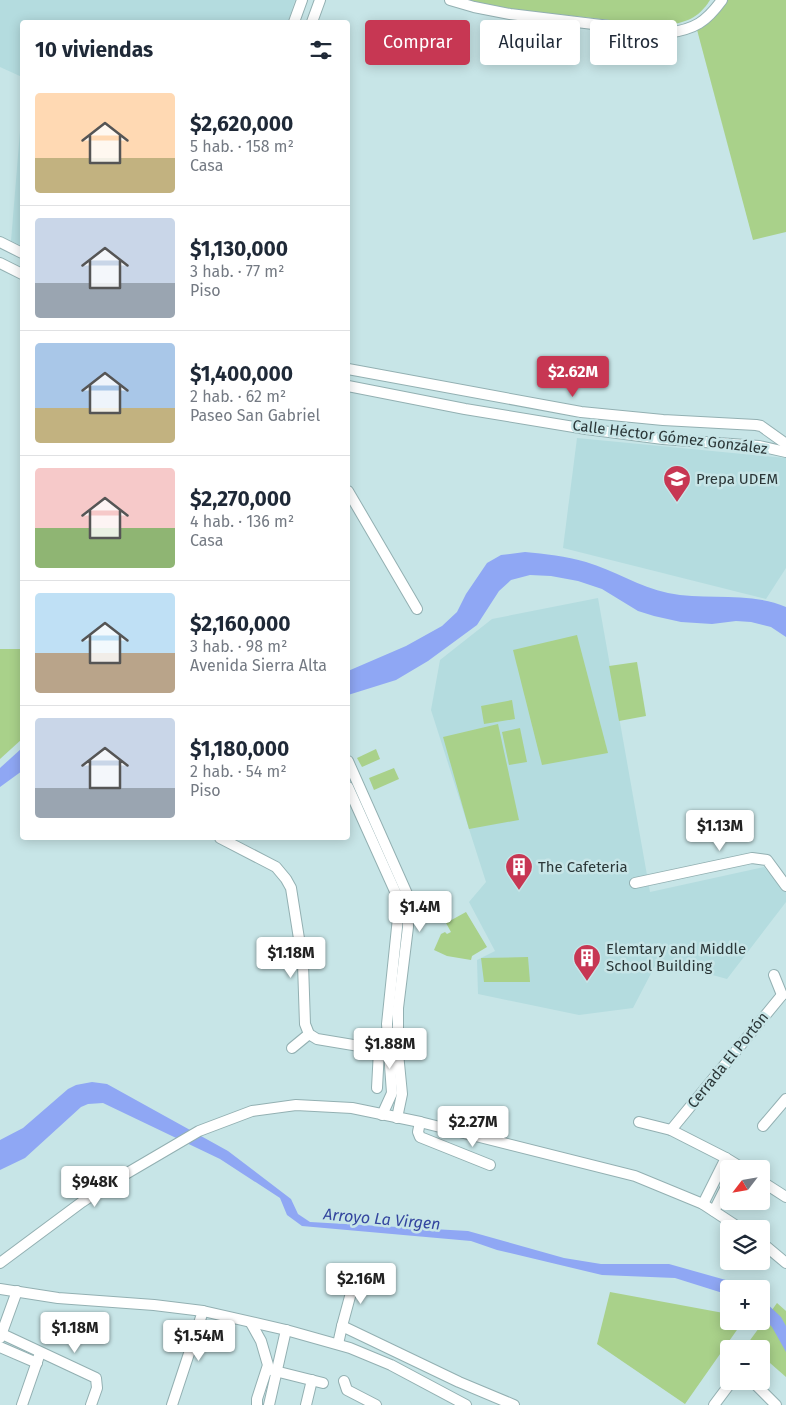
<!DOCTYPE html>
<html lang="es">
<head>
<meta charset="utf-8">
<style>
	body { margin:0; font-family:"Fira Sans",sans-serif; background:#f2f2f3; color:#1f2937; height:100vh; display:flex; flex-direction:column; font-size:19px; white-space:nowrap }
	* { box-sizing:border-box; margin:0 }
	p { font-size:16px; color:#747a83 }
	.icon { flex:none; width:28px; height:28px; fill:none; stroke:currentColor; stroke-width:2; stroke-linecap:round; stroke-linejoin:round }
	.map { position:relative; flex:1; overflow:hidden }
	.panel { position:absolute; left:20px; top:20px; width:330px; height:820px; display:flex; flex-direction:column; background:#fff; border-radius:5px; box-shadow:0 2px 12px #0003 }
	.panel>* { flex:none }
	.guide { position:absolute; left:365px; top:20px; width:345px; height:45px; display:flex; gap:10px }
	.needle { width:32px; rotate:239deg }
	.controls { position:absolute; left:720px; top:1160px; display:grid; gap:10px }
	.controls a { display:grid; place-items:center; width:50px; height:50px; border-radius:5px; background:#fff; box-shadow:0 2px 12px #0003; font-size:25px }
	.price { position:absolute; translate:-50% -42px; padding:0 11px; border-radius:5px; background:#fff; color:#222; font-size:16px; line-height:32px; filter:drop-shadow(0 1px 2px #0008) }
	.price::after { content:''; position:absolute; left:50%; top:30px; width:15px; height:11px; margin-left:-8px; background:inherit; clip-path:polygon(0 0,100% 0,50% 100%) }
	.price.current { background:#c73753; color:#fff }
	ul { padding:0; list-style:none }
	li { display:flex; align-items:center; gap:15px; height:125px; padding:0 15px }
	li+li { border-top:1px solid #e0e1e3 }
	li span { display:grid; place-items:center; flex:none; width:140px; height:100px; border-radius:5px; color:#555 }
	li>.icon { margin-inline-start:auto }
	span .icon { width:60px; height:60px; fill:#fffc; stroke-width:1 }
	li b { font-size:21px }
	h2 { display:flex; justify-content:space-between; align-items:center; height:60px; padding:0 15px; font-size:21px }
	.chip { padding:0 18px; border-radius:5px; background:#fff; box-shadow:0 2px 12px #0003; font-size:18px; line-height:45px }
	.chip.current { background:#c73753; color:#fff }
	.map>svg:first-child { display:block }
</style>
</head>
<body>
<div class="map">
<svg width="786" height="1405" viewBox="0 0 786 1405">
	<rect width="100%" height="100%" fill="#c7e5e7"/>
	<g fill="#b4dcdf">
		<polygon points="0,0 295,0 288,22 22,22 22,77 0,67"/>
		<polygon points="22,107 22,246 11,241"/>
		<polygon points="577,438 786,458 786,568 766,599 563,548"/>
		<polygon points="598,598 650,892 764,867 786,891 786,902 727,979 658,960 633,1008 579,1015 478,994 477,960 495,951 469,902 486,882 431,710 440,660 492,619"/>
	</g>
	<g fill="#a9d18a">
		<path d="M 466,0 L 710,0 C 698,19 686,22 664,26 L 484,6 Z"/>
		<polygon points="719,0 786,0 786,232 753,240 696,26"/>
		<polygon points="577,635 608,753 542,765 513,650"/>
		<polygon points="0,649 22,649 22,739 0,759"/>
		<polygon points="637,662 646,716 619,721 609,666"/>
		<polygon points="512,700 515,719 484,724 481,706"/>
		<polygon points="498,724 519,820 469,829 443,737"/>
		<polygon points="520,728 527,762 509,765 502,732"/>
		<polygon points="376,749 380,759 362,767 357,758"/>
		<polygon points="394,768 399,779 374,790 369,778"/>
		<polygon points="466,912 487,947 472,956 471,960 447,956 434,950 441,934 445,932 447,934 451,932 446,923"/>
		<polygon points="528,957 530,982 484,982 481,958"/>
		<polygon points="610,1292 729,1314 729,1321 735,1321 739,1327 685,1404 597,1344"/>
		<polygon points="777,1303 786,1311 786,1377 761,1355 761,1349 754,1349 748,1343"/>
	</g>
	<g fill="#8fa7f4">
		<path d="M 525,552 C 545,554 566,556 586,562 C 614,570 639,587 668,593 C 707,601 749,591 786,607 L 786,637 L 771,627 L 751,622 L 736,621 L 712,624 L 681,622 L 654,616 L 638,611 L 602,589 L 578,581 L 551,576 L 530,575 L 511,580 L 499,591 L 477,625 L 428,661 L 396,680 L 348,695 L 348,671 L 406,646 L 442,626 L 457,612 L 466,594 L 487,563 L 501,555 Z"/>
		<polygon points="22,748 22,771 0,787 0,768"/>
		<polygon points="92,1082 107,1084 228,1151 291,1199 298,1214 310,1222 468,1231 564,1258 601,1264 669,1264 740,1284 747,1289 729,1289 729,1295 675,1278 602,1275 497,1250 471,1241 302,1226 287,1215 280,1198 220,1159 103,1103 88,1104 81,1107 25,1158 0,1170 0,1140 23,1128 68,1089 76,1085"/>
		<polygon points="761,1298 781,1317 786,1326 786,1352 772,1327 761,1316"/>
	</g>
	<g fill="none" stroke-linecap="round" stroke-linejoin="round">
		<defs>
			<g id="minor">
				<path d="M 450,0 L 474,7 L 510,14 L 668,33 C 695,29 706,22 722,0"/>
				<polyline points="294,22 302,0"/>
				<polyline points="312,22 320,0"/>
				<polyline points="0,242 22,253"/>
				<polyline points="0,263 22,274"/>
				<polyline points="348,369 581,412 663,420 756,425 761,426 786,444"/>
				<polyline points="348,386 465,409 586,429 663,439 759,446 786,452"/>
				<polyline points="348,491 417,609"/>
				<polyline points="348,761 408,896 408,927 398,1008 398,1053 402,1094 397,1118"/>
				<polyline points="348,787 398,898 399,908 387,1024 392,1093 382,1115"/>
				<polyline points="220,838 276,867 286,879 291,888 303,964 305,1024 309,1034 317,1039 395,1052"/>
				<polyline points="635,883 752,858 767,860 786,886"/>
				<polyline points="774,975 782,995"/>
				<polyline points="292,1048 309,1034"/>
				<polyline points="377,1088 379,1050"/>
				<polyline points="420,1122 418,1132 420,1137 490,1165"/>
				<polyline points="639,1122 671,1130 726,1158 744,1169"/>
				<polyline points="763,1126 786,1099"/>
				<polyline points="671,1130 782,995"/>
				<polyline points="761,1181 786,1197"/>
				<polyline points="703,1204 726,1158"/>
				<polyline points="714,1211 729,1181"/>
				<polyline points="761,1242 786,1263"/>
				<polyline points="0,1263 82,1202 112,1182 199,1131 252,1111 296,1105 352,1108 420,1122 635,1176 703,1204 741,1229"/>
				<polyline points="0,1289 58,1298 154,1305 203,1311 286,1330 350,1348 391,1365 466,1405"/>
				<polyline points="251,1323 261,1341 268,1365 257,1399 257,1405"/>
				<polyline points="342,1326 355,1278"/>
				<polyline points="2,1334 96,1378 97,1388 91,1405"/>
				<polyline points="0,1338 17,1291"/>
				<polyline points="338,1344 342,1326 459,1382 514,1405"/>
				<polyline points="0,1347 37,1363"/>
				<polyline points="271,1370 323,1383"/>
				<polyline points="344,1381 347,1390 376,1405"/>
				<polyline points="752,1381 776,1405"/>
				<polyline points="22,1405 40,1353"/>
				<polyline points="172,1405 203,1311"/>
				<polyline points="269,1405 286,1330"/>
				<polyline points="306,1405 312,1380"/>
				<polyline points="714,1405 732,1381"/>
			</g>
		</defs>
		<use href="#minor" stroke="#93b0b2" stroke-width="12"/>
		<use href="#minor" stroke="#fff" stroke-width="10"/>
	</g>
	<defs>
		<symbol id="school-pin" viewBox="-11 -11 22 30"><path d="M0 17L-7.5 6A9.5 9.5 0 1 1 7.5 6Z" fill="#c73753" stroke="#c7e5e7"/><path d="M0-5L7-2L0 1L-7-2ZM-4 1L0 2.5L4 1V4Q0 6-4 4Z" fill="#fff"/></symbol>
		<symbol id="building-pin" viewBox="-11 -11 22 30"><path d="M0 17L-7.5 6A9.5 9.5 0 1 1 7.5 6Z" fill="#c73753" stroke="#c7e5e7"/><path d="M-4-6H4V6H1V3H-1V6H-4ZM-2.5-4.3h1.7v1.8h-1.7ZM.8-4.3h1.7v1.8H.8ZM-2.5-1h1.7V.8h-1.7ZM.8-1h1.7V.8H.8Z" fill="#fff"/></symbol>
	</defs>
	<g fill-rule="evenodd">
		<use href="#school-pin" x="661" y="463" width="32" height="43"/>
		<use href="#building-pin" x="503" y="851" width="32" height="43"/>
		<use href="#building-pin" x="571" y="942" width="32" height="43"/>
	</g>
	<g text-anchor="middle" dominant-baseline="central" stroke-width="5" stroke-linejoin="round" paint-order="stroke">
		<g font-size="15" fill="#2b3738" stroke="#c7e5e7">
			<text transform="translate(670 437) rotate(7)">Calle Héctor Gómez González</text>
			<text transform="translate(728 1060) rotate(-51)">Cerrada El Portón</text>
		</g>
		<g font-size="15" fill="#2b3738" stroke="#c7e5e7" text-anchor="start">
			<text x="696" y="479">Prepa UDEM</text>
			<text x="538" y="867">The Cafeteria</text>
			<text x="606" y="949">Elemtary and Middle<tspan x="606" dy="17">School Building</tspan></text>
		</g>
		<g font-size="16" font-style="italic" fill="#34469f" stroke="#c7e5e7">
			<text transform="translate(382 1219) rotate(5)">Arroyo La Virgen</text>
		</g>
	</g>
</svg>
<div class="controls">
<a><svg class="needle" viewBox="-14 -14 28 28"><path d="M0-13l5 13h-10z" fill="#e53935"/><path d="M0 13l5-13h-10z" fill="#747a83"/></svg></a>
<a><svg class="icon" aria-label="layers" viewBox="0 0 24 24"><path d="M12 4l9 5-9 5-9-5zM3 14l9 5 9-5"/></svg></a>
<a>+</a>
<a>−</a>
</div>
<b class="price current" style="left:573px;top:398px">$2.62M</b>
<b class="price" style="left:720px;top:852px">$1.13M</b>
<b class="price" style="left:420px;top:933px">$1.4M</b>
<b class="price" style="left:291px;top:979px">$1.18M</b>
<b class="price" style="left:390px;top:1070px">$1.88M</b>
<b class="price" style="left:473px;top:1148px">$2.27M</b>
<b class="price" style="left:95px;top:1208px">$948K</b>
<b class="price" style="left:361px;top:1305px">$2.16M</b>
<b class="price" style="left:75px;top:1354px">$1.18M</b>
<b class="price" style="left:199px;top:1362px">$1.54M</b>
<div class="guide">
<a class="chip current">Comprar</a>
<a class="chip">Alquilar</a>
<a class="chip">Filtros</a>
</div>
<section class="panel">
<h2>10 viviendas<svg class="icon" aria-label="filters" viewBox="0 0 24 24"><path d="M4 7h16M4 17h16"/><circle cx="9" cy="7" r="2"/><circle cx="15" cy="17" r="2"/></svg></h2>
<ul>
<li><span style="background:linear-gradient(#ffd9b3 65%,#c2b280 0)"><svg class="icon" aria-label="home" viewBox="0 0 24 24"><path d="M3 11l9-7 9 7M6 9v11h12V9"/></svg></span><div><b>$2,620,000</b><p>5 hab. · 158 m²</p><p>Casa</p></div></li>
<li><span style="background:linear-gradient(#c9d6e8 65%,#9aa5b1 0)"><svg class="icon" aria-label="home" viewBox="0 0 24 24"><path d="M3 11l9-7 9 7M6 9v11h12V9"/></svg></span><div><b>$1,130,000</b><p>3 hab. · 77 m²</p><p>Piso</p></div></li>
<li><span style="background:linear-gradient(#a9c7e8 65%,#c2b280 0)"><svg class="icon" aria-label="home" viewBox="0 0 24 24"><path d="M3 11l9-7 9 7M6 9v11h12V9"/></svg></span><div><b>$1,400,000</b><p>2 hab. · 62 m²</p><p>Paseo San Gabriel</p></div></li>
<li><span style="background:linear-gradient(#f6c9c9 60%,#8fb573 0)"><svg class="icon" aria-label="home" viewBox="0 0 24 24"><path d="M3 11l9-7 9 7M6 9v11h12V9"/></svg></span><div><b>$2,270,000</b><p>4 hab. · 136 m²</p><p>Casa</p></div></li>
<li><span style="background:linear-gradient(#bfe0f5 60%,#b9a48a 0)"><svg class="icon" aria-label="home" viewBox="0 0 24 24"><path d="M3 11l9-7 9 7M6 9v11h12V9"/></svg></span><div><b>$2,160,000</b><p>3 hab. · 98 m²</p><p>Avenida Sierra Alta</p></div></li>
<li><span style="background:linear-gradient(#c9d6e8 70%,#9aa5b1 0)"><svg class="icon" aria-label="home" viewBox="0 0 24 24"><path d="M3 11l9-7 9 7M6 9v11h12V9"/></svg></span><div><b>$1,180,000</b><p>2 hab. · 54 m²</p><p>Piso</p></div></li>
</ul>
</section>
</div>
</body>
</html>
